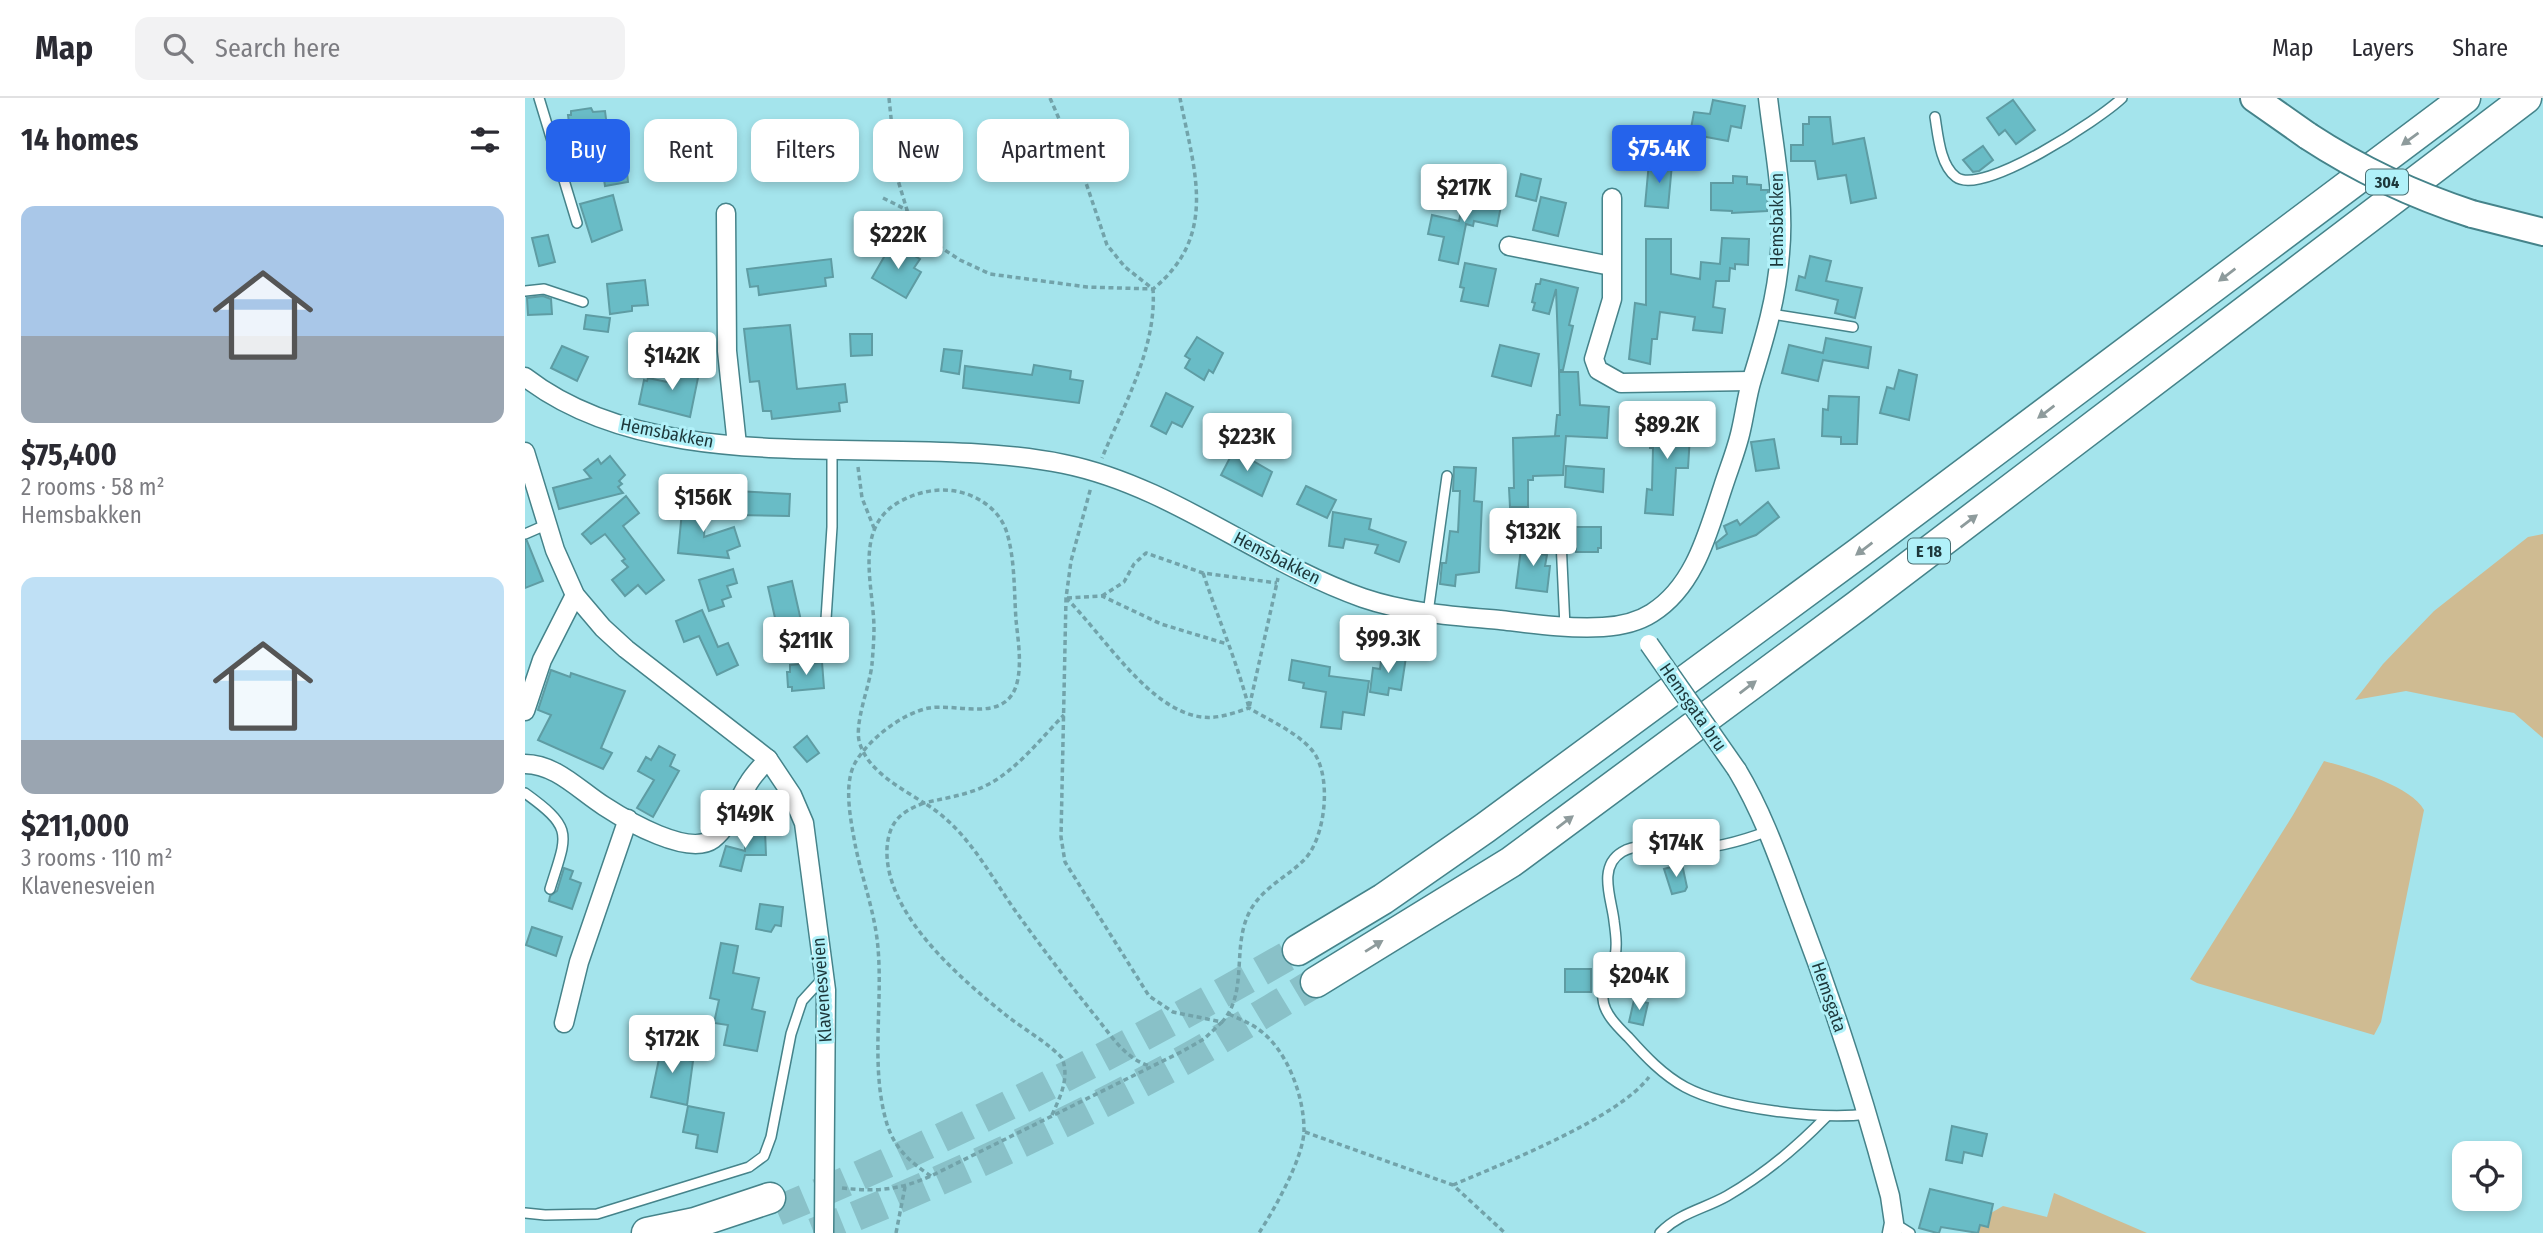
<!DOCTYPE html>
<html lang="en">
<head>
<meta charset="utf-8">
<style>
	body { margin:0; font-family:"Fira Sans Condensed",sans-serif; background:#f2f2f3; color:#2b2b33; height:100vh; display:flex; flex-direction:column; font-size:26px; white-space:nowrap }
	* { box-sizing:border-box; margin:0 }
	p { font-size:23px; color:#7c7c81 }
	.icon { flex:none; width:38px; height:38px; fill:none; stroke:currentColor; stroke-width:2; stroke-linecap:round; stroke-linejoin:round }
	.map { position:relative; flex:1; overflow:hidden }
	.panel { display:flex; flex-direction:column; background:#fff; width:525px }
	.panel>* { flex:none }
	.hud { position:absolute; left:21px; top:21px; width:665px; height:63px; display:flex; gap:14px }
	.tools { position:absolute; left:1927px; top:1043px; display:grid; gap:14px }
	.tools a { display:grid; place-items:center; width:70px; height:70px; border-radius:14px; background:#fff; box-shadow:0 4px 10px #0003; font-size:35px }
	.price { position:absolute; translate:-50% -60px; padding:0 16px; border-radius:7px; background:#fff; color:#222; font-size:23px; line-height:46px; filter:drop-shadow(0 2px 4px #0008) }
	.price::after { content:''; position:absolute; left:50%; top:42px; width:21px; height:16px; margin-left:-10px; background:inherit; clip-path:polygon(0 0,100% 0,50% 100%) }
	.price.on { background:#2563eb; color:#fff }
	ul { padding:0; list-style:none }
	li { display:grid; align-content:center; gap:14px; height:371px; padding:0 21px }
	li span { display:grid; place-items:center; height:217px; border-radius:14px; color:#555 }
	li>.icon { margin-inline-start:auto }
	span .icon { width:126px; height:126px; fill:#fffc; stroke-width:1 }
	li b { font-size:30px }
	h2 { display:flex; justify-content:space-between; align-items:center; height:84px; padding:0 21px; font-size:30px }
	.chip { padding:0 24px; border-radius:14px; background:#fff; box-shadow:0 4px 10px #0003; font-size:24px; line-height:63px }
	.chip.on { background:#2563eb; color:#fff }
	header { display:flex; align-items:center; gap:42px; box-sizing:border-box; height:98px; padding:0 35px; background:#fff; border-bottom:2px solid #e1e1e2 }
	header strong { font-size:33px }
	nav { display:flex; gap:38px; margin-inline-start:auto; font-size:24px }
	.search { width:490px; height:63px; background:#f2f2f3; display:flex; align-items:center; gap:18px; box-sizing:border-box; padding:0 24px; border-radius:14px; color:#7c7c81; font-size:26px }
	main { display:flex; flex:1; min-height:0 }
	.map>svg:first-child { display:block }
</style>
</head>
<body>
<header>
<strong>Map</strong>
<div class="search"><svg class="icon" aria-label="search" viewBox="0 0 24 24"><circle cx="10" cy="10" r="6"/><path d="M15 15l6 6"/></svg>Search here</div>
<nav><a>Map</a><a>Layers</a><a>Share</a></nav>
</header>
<main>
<section class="panel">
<h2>14 homes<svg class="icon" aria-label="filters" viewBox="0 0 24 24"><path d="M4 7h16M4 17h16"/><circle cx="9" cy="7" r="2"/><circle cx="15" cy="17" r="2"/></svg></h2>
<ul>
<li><span style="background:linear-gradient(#a9c7e8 60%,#9aa5b1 0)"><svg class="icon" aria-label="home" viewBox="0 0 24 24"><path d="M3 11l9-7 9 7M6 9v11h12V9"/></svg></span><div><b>$75,400</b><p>2 rooms · 58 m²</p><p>Hemsbakken</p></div></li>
<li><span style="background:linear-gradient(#bfe0f5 75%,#9aa5b1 0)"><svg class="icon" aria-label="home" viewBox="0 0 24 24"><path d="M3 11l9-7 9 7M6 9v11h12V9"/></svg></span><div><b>$211,000</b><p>3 rooms · 110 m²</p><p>Klavenesveien</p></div></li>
</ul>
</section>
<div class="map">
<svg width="2018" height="1135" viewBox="0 0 2018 1135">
	<rect width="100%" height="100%" fill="#a4e4ec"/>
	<g fill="#cfbb92">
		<polygon points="2018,436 2018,640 1989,615 1881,593 1830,602 1858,566 1909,513 2003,439"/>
		<path d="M 1799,663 C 1825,670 1887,688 1899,712 L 1856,924 L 1849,937 L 1672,885 L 1665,881 L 1768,717 Z"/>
		<polygon points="1529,1095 1622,1135 1453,1135 1455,1127 1463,1129 1466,1115 1478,1108 1522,1119"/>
	</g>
	<g fill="#69bcc6" stroke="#5e9ca3" stroke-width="2">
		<polygon points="1188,2 1220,8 1216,30 1206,28 1203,43 1165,36 1169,14 1185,16"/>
		<polygon points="1488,2 1510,32 1491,46 1480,32 1474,37 1462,20"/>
		<polygon points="66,10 68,14 80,13 83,37 80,40 82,55 56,59 56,55 48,56 43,17 46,17 46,13"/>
		<polygon points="1284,19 1305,19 1308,46 1339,40 1351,100 1326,105 1321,77 1293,81 1290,63 1266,63 1266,47 1278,47 1278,26 1284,26"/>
		<polygon points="1458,48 1468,62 1454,73 1448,74 1438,62"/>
		<polygon points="101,64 103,84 80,88 77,68"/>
		<polygon points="1124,64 1147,66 1143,110 1120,108"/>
		<polygon points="996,76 1016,81 1011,103 991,98"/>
		<polygon points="1208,78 1222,79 1222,86 1236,87 1236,92 1243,92 1242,113 1207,115 1207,113 1186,112 1186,85 1208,85"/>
		<polygon points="940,95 977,103 972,128 949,123 948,128 941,126 933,166 914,162 919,139 903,136 907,117 934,123"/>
		<polygon points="88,97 97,132 67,144 55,106"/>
		<polygon points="1016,99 1041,105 1033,138 1008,132"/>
		<polygon points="23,137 30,164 14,168 7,140"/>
		<polygon points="1197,140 1224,141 1223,167 1210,166 1210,171 1205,170 1204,183 1191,183 1188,209 1200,211 1197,235 1168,232 1170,219 1135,214 1132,241 1127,241 1125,266 1104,261 1110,205 1121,207 1121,141 1146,141 1146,176 1175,181 1176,164 1195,166"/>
		<polygon points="367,145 395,161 389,170 396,174 381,200 347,180"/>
		<polygon points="1285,158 1306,163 1301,183 1337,190 1330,220 1310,215 1313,202 1271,192 1274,178 1280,180"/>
		<polygon points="306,161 308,179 300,180 301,188 234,197 233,188 225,189 222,171"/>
		<polygon points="940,165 971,171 963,208 936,203 939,190 935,189"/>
		<polygon points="1016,181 1053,190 1044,227 1048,228 1038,272 1034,272 1031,191 1024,216 1008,212 1010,205 1007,204 1011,186 1015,186"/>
		<polygon points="120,182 123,207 107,208 107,213 85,216 82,186"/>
		<polygon points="18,198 26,201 27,216 3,217 2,200"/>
		<polygon points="61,217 85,220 83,234 59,231"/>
		<polygon points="265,227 272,291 320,286 322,304 314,305 315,313 247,321 246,313 238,313 234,283 225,284 219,231"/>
		<polygon points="325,236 347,236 347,257 326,258"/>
		<polygon points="672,239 698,255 688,275 684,272 679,282 660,270 665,261 660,258"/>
		<polygon points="1301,240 1346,249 1343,270 1298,262 1293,283 1257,275 1264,247 1298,255"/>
		<polygon points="975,247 1014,256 1006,288 967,278"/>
		<polygon points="37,248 63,259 52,283 26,270"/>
		<polygon points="419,251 437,253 434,276 416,273"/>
		<polygon points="156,266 175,270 165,319 114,306 119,282 122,283 123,280 147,285 151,267"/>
		<polygon points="509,267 546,273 545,281 558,283 554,305 438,290 440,268 507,277"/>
		<polygon points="1374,272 1392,277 1384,322 1355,315 1362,289 1369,291"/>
		<polygon points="1034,274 1053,274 1055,307 1084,309 1082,340 1041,338 1038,377 1008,378 1008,382 1003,382 1003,409 985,409 984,390 989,390 988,340 1035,338 1030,338 1032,317 1035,317"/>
		<polygon points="641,295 668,309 657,329 647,324 641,336 626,328"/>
		<polygon points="1304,298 1334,299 1332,346 1316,346 1316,339 1297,338 1298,311 1303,312"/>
		<polygon points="1130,315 1161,317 1160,337 1165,338 1163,370 1151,370 1148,417 1120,415 1122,391 1127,392 1128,350 1125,350 1127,321 1130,321"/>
		<polygon points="691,324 705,328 702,347 684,340"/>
		<polygon points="1249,341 1254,370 1231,373 1226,344"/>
		<polygon points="709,352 747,374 737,398 696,377"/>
		<polygon points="85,358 100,377 94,383 97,386 93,389 98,395 34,411 28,390 66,380 59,372 73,361 76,366"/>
		<polygon points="1041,368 1079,371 1078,394 1040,389"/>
		<polygon points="929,369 951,370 949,403 957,404 954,474 931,477 930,488 915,486 917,465 921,465 925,433 933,434 935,393 928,393"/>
		<polygon points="781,388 811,402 802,420 772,406"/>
		<polygon points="211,393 265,396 264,418 210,417"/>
		<polygon points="101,398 114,415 98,428 139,482 121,496 113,487 100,498 87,482 103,469 97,463 100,461 80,436 66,446 57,436"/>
		<polygon points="158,403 181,405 179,439 209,429 215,448 202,453 204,460 153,455"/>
		<polygon points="1243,404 1254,419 1231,437 1192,451 1191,445 1202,436 1199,428 1212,422 1215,427"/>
		<polygon points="808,414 846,421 844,431 881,444 874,464 850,455 853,447 820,441 818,450 804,448"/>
		<polygon points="1051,429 1076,429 1076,450 1073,450 1073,454 1051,454"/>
		<polygon points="0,443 2,443 18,483 0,490"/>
		<polygon points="997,443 1017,446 1016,456 1022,457 1020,468 1025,468 1022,494 991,490"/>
		<polygon points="208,471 212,485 202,488 206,499 197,502 199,508 184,513 174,482"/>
		<polygon points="267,483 277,527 253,533 243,489"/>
		<polygon points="177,512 193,549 203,545 213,567 192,577 174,538 159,544 151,523"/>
		<polygon points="288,526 308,527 307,554 287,553"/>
		<polygon points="857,556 881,559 876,592 864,590 863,597 845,594 848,570 855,571"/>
		<polygon points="767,562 805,569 804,578 844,583 839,617 818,614 816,631 796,629 801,594 778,590 779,585 764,582"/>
		<polygon points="297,564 299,590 267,593 267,589 263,589 262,574 265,574 265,567"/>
		<polygon points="26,572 45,579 46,575 100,593 76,650 87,655 78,671 13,642 26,617 13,612"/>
		<polygon points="282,638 294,655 282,664 269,649"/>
		<polygon points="134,648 150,657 145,668 154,673 128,719 112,710 129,682 113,673 121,659 126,662"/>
		<polygon points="240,732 241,757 220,757 216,773 195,768 201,748 220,753 220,733"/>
		<polygon points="1157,766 1162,789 1160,793 1147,796 1139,771"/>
		<polygon points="39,770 48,773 45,781 56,785 47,811 24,803 25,798 32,793"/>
		<polygon points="235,806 258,809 256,828 250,827 246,834 231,831"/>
		<polygon points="7,829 37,839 31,858 1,847"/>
		<polygon points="196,845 213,848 208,875 234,880 227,911 240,914 232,953 199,947 203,927 189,925 194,902 185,900"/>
		<rect x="1040" y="871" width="26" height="23"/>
		<polygon points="1109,902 1123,905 1118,927 1104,924"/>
		<polygon points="138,942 157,946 154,960 168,963 162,1007 126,999"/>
		<polygon points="163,1008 199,1015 192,1054 171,1050 173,1037 158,1034"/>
		<polygon points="1427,1028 1462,1036 1457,1058 1439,1054 1437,1065 1421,1062"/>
		<polygon points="1405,1091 1468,1106 1463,1129 1455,1127 1453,1135 1416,1129 1414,1135 1412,1135 1394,1130"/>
	</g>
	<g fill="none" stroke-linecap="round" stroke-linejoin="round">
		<g stroke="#89c1c8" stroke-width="30" stroke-dasharray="30 15" stroke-linecap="butt">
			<path d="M 252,1113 C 432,1038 604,949 773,852"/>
			<path d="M 289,1135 C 415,1085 540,1027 659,962 C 704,937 747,910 791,884"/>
		</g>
		<defs>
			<g id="lane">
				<polyline points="14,0 52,125"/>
				<path d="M 1410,19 C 1413,37 1415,67 1431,79 C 1457,99 1575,21 1597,0"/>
				<polyline points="0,193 19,191 58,204"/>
				<polyline points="1247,216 1328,229"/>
				<polyline points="1035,421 1040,529"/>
				<polyline points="0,436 23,426"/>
				<polyline points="903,515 922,378"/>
				<polyline points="301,521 307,429 307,350"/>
				<path d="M 0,695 C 50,731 42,736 25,791"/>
				<path d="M 1243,733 C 1217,743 1188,751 1160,751 C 1140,751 1115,743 1097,754 C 1072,769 1087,802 1089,823 C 1091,837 1093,852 1088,866 C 1084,877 1076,888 1078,901 C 1079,916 1094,930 1104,940 C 1120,958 1138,977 1160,989 C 1201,1011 1296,1022 1343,1016"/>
				<polyline points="0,1115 20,1117 72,1116 224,1069 239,1058 246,1039 266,936 277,903 298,880"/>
				<polyline points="1369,1125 1385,1135"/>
				<path d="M 1135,1135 C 1154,1115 1179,1111 1202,1098 C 1240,1076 1271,1050 1301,1019"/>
			</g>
			<g id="street">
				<polyline points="1087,100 1087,201 1069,261 1073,272 1096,285 1226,283"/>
				<polyline points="201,115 202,253 212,347"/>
				<polyline points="984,148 1086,168"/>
				<path d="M 0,279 C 141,388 373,332 539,366 C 647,388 735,464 838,500 C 882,515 929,518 975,522 C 1009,526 1044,531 1078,529 C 1095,528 1113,524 1127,515 C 1170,488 1183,434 1198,389 C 1204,370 1212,351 1216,332 C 1220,315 1222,297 1227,281 C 1240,239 1252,199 1255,155 C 1260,102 1249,52 1243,0"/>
				<polyline points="0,354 30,452 50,497 78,530 101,551 243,661 267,697 279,725 301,892 299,1135"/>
				<polyline points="0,613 17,562 50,497"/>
				<path d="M 0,666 C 31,666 55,693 79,708 C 102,723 164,759 188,741 C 205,728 212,703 223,686 C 228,677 236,669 243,661"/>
				<path d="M 1212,672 C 1239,717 1255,765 1273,813 C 1309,907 1339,1001 1365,1098 L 1369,1125 L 1367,1135"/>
				<polyline points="39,925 54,864 103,721"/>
			</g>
			<g id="primary">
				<polyline points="1729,0 1783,38"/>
				<polyline points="1947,116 2018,134"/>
			</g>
			<g id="highway">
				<polyline points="773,852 858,801 960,730 1335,454 1940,0"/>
				<polyline points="791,884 986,764 1332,508 2001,0"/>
				<polyline points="122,1135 170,1125 245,1100"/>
			</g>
		</defs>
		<use href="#lane" stroke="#45838a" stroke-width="12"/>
		<use href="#street" stroke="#45838a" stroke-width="21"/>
		<use href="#primary" stroke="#45838a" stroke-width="30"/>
		<use href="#highway" stroke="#45838a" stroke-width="33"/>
		<g stroke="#72a3aa" stroke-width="3.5" stroke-dasharray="5 3.5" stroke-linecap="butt">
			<path d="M 364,0 L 372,79 L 382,112 L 409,145 L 435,162 L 465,176 L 562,189 L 628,191 C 694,137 669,72 655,0"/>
			<path d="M 525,0 L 558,76 L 582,147 L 600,169 L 628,191 C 632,249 599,307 577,360"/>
			<polyline points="358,100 382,112"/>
			<polyline points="333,369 337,400 349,430"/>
			<path d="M 678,475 C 693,520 712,564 724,610 L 753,480"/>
			<polyline points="577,498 599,484 609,466 621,455 678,475 752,485"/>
			<path d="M 541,500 C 578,536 624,613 677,619 C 693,621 709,615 724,610 C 744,622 771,634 786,651 C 808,675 801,740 779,762 C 762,779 737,790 725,813 C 706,848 724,894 697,924 L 648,914 L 624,898 L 540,764 L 536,739 L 541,500 L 546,463 L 566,389"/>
			<polyline points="542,500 577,498 636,526 702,546"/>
			<path d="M 704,916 C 714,921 725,925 733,931 C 762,951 779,998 779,1032 C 779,1059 749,1112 734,1135"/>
			<path d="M 527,1017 C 535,999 545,980 537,960 C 522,944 500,932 482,918 C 435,880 359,816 362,750 C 364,724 375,714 399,705 C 440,729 462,772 489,811 C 514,846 540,880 567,914 C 584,934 599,961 625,968"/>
			<polyline points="780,1034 928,1087 980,1135"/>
			<path d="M 406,1078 C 385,1064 370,1051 362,1026 C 345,970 358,908 353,850 C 350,814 337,781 330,746 C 326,723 318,687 330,665 C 343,642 377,615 404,610 C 433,605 481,626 492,585 C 497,565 493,542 491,522 C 489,493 490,462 482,435 C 474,408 445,392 418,392 C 403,392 389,396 376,403 C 328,428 348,485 349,529 C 349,541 348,554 347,566 C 345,588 328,627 335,646 C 344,674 376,690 399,705 C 420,700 443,697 462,687 C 492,672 516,640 539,617"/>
			<path d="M 928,1087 C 979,1065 1092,1021 1124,979"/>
			<path d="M 317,1090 C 352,1094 374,1092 406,1078 L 656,954 L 679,941 L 697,924"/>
			<polyline points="371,1135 380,1089"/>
		</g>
		<use href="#lane" stroke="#fff" stroke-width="9"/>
		<use href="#street" stroke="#fff" stroke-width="18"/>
		<use href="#primary" stroke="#fff" stroke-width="26"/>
		<use href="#highway" stroke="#fff" stroke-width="30"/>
		<defs>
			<polyline id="street-bridge" points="1124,546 1212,672"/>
			<path id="primary-bridge" d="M 1783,38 C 1835,72 1888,97 1947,116"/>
		</defs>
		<use href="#street-bridge" stroke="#45838a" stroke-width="21" stroke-linecap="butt"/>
		<use href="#primary-bridge" stroke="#45838a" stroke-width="30" stroke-linecap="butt"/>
		<use href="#street-bridge" stroke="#fff" stroke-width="18"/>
		<use href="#primary-bridge" stroke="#fff" stroke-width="26"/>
	</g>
	<defs><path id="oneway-solid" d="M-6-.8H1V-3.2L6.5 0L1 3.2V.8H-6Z" transform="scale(1.75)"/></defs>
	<g fill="#8e9b9c">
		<use href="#oneway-solid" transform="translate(1885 41) rotate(144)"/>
		<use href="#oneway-solid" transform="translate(1702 177) rotate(143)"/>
		<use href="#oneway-solid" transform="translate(1521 314) rotate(143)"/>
		<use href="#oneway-solid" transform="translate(1444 423) rotate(-37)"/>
		<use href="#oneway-solid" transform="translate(1339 451) rotate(143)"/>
		<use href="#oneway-solid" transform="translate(1223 589) rotate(-37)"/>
		<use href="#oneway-solid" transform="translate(1040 724) rotate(-37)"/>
		<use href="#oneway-solid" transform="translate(849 848) rotate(-32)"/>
	</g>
	<g text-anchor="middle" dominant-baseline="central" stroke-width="6" stroke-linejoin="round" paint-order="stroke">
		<g fill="#b1f1f9" stroke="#496f73" stroke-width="2">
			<rect x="1841" y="71.5" width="42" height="25" rx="5"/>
			<rect x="1383" y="440.5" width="42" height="25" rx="5"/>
		</g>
		<g font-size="16" font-weight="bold" fill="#1d373a">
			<text x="1862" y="84">304</text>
			<text x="1404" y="453">E 18</text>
		</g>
		<g font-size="18" fill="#1d373a" stroke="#b1f1f9">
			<text transform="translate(1252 122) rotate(-90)">Hemsbakken</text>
			<text transform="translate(142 335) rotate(11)">Hemsbakken</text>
			<text transform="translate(752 460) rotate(27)">Hemsbakken</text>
			<text transform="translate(1168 609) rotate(55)">Hemsgata bru</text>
			<text transform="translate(297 892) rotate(-94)">Klavenesveien</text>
			<text transform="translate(1304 899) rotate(71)">Hemsgata</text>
		</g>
	</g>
</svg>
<div class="tools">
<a><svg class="icon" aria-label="locate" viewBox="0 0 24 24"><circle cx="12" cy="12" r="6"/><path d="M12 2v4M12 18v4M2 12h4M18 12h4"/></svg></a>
</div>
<b class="price on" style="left:1134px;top:87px">$75.4K</b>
<b class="price" style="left:939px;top:126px">$217K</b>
<b class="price" style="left:373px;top:173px">$222K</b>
<b class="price" style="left:147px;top:294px">$142K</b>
<b class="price" style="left:1142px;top:363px">$89.2K</b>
<b class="price" style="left:722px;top:375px">$223K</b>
<b class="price" style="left:178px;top:436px">$156K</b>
<b class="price" style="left:1008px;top:470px">$132K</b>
<b class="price" style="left:863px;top:577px">$99.3K</b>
<b class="price" style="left:281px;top:579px">$211K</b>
<b class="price" style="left:220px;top:752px">$149K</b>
<b class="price" style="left:1151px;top:781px">$174K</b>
<b class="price" style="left:1114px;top:914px">$204K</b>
<b class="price" style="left:147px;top:977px">$172K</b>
<div class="hud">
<a class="chip on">Buy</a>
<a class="chip">Rent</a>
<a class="chip">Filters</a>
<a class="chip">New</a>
<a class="chip">Apartment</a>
</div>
</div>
</main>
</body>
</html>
